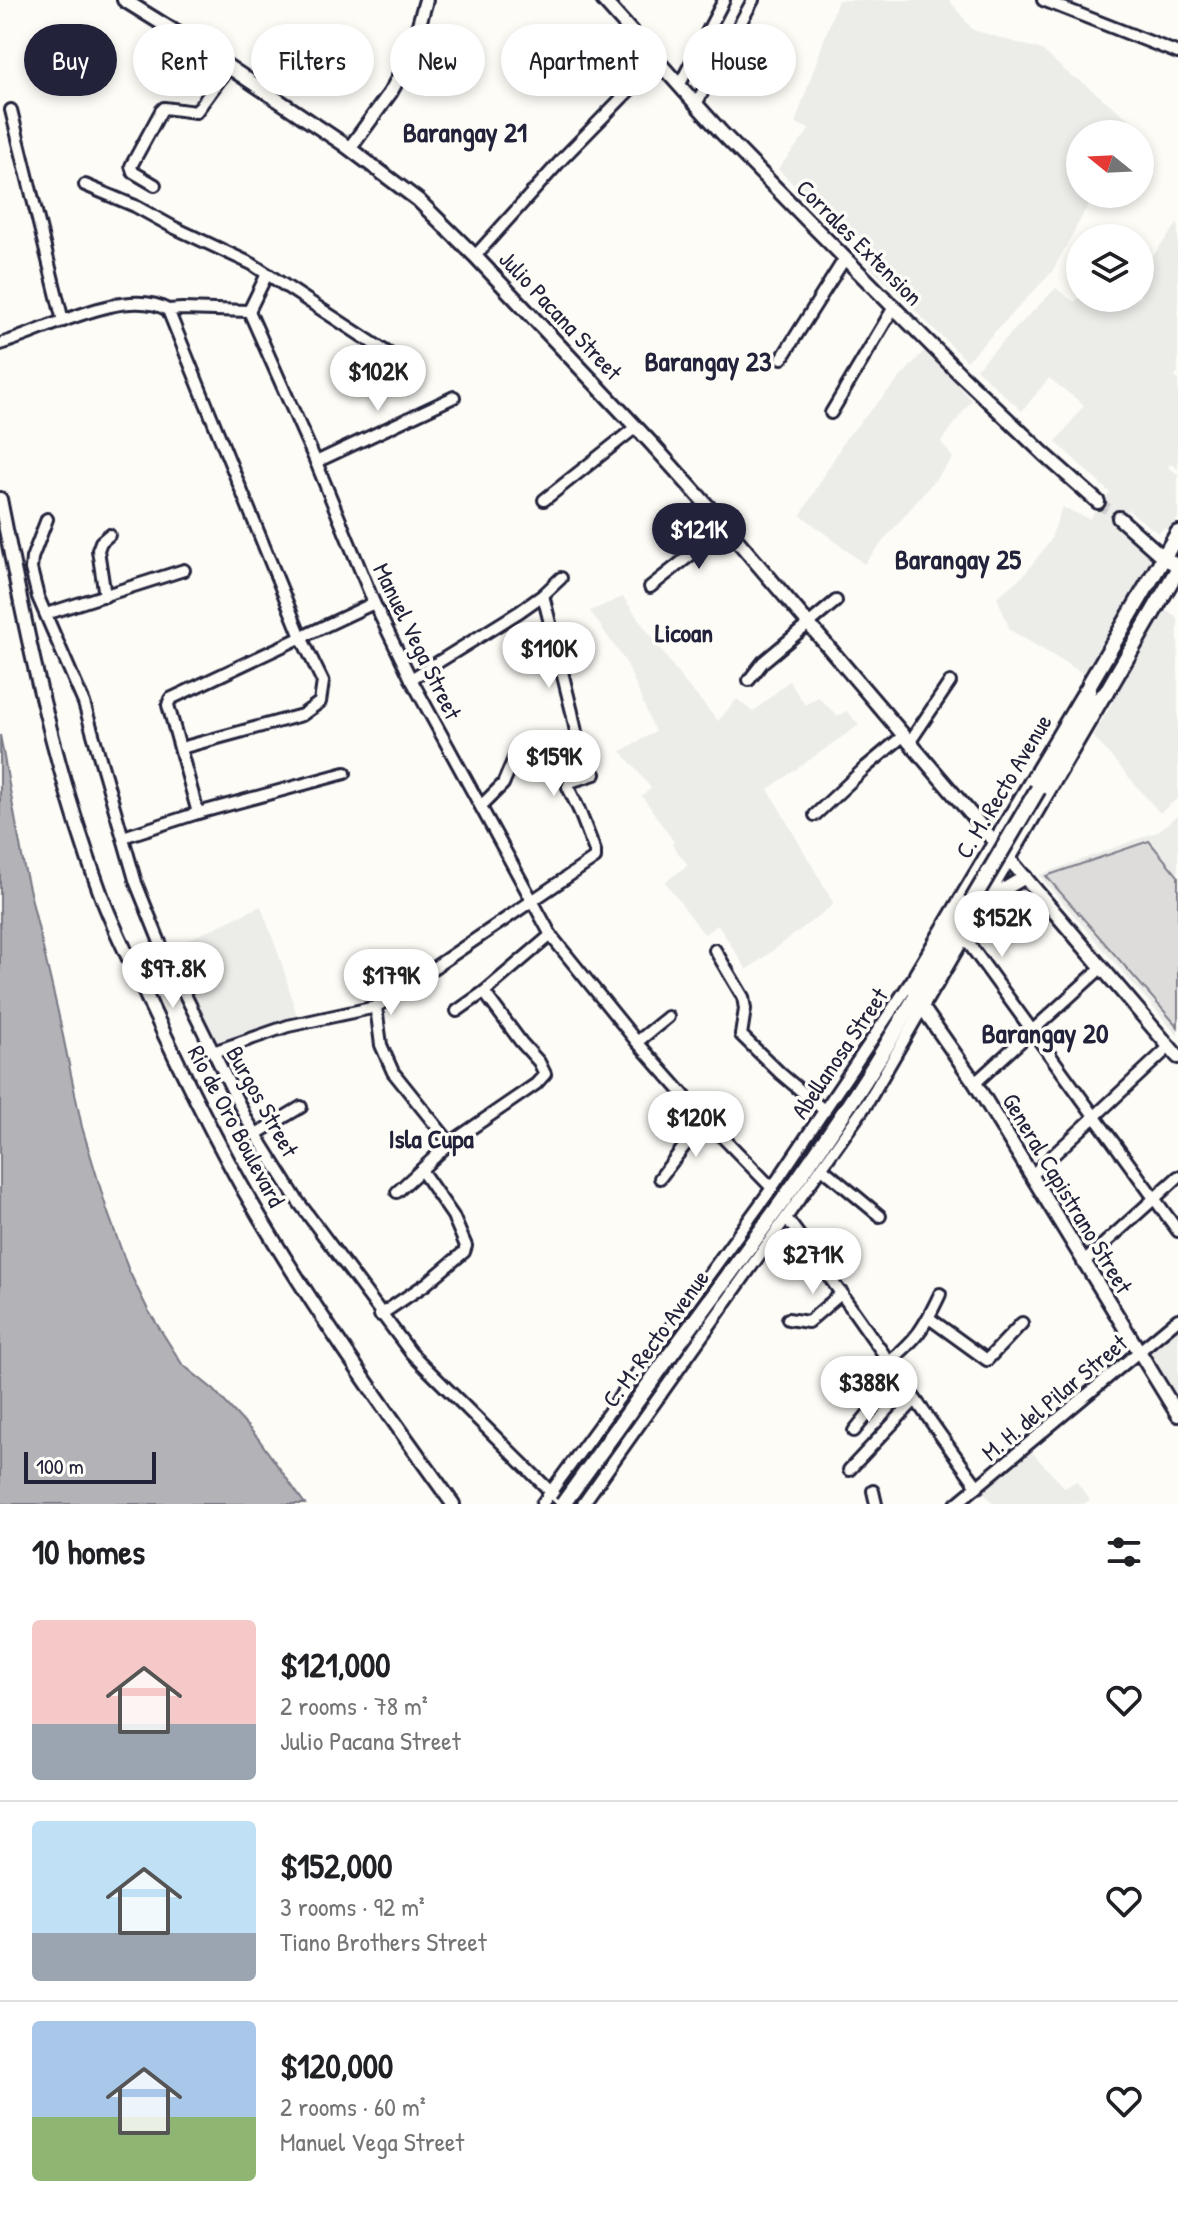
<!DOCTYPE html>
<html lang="en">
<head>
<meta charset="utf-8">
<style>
	body { margin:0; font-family:"Patrick Hand",sans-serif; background:#f2f2f2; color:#202124; height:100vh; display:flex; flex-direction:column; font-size:30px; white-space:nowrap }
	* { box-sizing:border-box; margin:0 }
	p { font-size:26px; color:#757577 }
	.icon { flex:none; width:44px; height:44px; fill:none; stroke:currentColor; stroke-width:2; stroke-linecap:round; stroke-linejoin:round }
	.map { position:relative; height:1504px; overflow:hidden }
	.details { display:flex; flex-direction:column; background:#fff; flex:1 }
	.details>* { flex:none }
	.guide { position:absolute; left:24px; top:24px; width:1130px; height:72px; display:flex; gap:16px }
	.needle { width:52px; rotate:288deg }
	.buttons { position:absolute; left:1066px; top:120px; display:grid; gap:16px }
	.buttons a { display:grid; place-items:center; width:88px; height:88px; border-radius:50%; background:#fff; box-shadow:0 4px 12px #0003; font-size:40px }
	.scale { position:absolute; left:24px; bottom:20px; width:132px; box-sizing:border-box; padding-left:8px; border:4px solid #22223b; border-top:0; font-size:22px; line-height:28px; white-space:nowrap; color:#22223b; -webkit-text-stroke:6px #fdfcf7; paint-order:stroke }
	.price { position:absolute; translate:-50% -68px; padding:0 18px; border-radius:28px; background:#fff; color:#222; font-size:26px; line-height:52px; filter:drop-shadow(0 2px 4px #0008) }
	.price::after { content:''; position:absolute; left:50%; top:48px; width:24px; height:18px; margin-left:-12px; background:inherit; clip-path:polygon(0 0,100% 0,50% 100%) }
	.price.active { background:#22223b; color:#fff }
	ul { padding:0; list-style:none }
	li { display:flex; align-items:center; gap:24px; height:200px; padding:0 32px }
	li+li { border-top:2px solid #e0e0e0 }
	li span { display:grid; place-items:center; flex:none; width:224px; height:160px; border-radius:8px; color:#555 }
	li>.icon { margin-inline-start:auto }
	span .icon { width:96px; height:96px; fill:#fffc; stroke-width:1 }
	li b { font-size:34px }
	h2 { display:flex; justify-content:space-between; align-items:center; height:96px; padding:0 32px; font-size:34px }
	.chip { padding:0 28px; border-radius:36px; background:#fff; box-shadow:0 4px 12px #0003; font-size:28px; line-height:72px }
	.chip.active { background:#22223b; color:#fff }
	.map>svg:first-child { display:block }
</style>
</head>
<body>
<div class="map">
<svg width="1178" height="1504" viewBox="0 0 1178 1504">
	<rect width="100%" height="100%" fill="#fdfcf7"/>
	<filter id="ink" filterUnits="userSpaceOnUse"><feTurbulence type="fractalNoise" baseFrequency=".0125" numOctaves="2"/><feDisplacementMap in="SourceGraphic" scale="16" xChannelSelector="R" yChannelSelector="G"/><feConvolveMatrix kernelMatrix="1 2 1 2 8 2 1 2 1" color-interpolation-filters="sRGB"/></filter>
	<g filter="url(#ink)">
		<g fill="#ecece9">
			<polygon points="838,0 949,0 973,30 1042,50 1072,77 1079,80 1134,123 1128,134 1080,134 1080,194 1094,194 1052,272 967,361 870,267 873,246 799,190 778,169 810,129 795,123"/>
			<polygon points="1178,223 1178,372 1175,377 1178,380 1178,469 1171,464 1168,467 1178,474 1178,518 1170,531 1164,528 1158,533 1129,511 1130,507 1117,527 1153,558 1084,674 1010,630 997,597 1024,575 1050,541 1062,507 1089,519 1110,493 1056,442 1084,405 1049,378 1022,411 976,369 1056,288 1074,302 1080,297 1088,298 1110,309 1119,298 1140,298 1140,272"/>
			<polygon points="925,350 972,400 941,442 953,458 864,564 801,515 846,438"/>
			<polygon points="623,597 681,678 718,721 737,699 753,712 789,681 805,705 818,697 837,716 847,711 859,725 768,789 834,904 747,970 718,925 704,934 665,882 688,865 672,845 674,842 642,796 651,788 621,751 655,732 627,664 590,611"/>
			<polygon points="1165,610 1178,618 1178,798 1160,813 1093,736"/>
			<polygon points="1178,815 1178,1036 1039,875 1157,832"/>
			<polygon points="261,906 282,964 297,1016 211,1049 169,949"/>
			<polygon points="1178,1325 1178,1401 1144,1352"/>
			<polygon points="1030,1450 1065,1488 1076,1481 1090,1500 1084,1504 993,1504 982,1490"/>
		</g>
		<polygon fill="#dddcdb" stroke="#807f8b" stroke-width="2" points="1149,841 1178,876 1178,1027 1046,876"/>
		<polygon fill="#b2b2b7" stroke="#787885" stroke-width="2" points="0,735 24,867 58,1012 82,1127 107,1210 129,1271 148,1310 182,1364 214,1390 257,1437 305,1504 2,1504 0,1501"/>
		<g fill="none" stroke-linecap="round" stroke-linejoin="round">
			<polyline stroke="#d1d0d1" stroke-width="12" stroke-dasharray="12 6" stroke-linecap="butt" points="1098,502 1119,518"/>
			<defs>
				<g id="minor">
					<polyline points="1043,0 1178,53"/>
					<polyline points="679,86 724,0"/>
					<polyline points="696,104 753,0"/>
					<polyline points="11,110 63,321"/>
					<polyline points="85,185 135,206 173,227 252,264 397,359 404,366"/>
					<polyline points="155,185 133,172 131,166 161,111 164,108 196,112 229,67"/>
					<polyline points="475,256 564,157 657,62"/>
					<polyline points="249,311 316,462 374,603 411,679 552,937 637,1042 705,1119 772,1188"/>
					<polyline points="249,311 267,274"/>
					<path d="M 0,344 C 44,332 125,285 168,310"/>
					<polyline points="782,358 845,258"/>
					<polyline points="831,413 894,307"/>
					<polyline points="316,462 454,397"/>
					<polyline points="544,500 636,427"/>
					<polyline points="47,519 32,558 31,569 38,597 84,703 136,883 163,950 247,1120 297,1200 411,1353 563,1504"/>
					<polyline points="650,587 726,527"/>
					<polyline points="543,595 572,712 585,777"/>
					<polyline points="105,596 98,550 101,542 109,535"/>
					<polyline points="46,614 184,570"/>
					<polyline points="411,679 519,612 543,595 561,578"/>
					<polyline points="749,680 763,662 836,601"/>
					<polyline points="909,743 950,682"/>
					<polyline points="181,748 302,715 320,702 323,682 301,637 168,310 182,309 249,311"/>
					<polyline points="481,806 503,784 519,747"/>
					<polyline points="198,813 168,705 170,699 374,603"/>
					<polyline points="815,815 866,767 903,736"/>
					<polyline points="123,837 198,813 345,773"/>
					<polyline points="964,937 1178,1231"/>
					<polyline points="715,950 743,997 745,1009 741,1035 781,1074 825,1111"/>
					<polyline points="376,1007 381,1045 393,1072 450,1143"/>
					<polyline points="457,1011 484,992 551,935"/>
					<polyline points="637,1042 668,1017"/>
					<polyline points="213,1052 288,1026 376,1007 595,858 595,851 579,810 568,787 570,782 595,774"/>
					<polyline points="975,1083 1101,968"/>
					<polyline points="256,1134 301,1107"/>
					<polyline points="822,1168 880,1216"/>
					<polyline points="1032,1175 1168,1048"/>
					<polyline points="660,1178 705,1119"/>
					<polyline points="397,1192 450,1143 536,1084 545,1074 539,1062 521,1042 484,992"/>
					<path d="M 787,1219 C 853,1307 913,1399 978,1487"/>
					<polyline points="1083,1263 1178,1177"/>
					<polyline points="380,1315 426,1284 464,1252 466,1246 453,1216 421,1170"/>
					<polyline points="929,1318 987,1360 1022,1323"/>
					<polyline points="788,1319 808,1322 842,1293"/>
					<path d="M 888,1363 C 917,1339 924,1328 940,1294"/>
					<polyline points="854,1431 898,1377"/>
					<polyline points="849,1470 914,1401"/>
					<polyline points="873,1491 876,1504"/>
					<polyline points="542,1504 772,1188 916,974"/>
					<polyline points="583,1504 868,1102 935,986"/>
					<polyline points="956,1504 1178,1319"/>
				</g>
				<g id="major">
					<polyline points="124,0 187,39 342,143 418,200 475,256 651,443 714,513 1178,1057"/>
					<polyline points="603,0 721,132 807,220 960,374 1044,454 1098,502"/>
					<polyline points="350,148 390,93 409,59 426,0"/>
					<path d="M 0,499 C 26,632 53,765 100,892 C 114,931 135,969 152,1008 C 181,1070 211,1132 245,1192 C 307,1300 380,1403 453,1504"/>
					<polyline points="1119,518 1164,558 1178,566"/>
					<polyline points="990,898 1025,877"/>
					<polyline points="915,997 975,1083 1178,1415"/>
					<polyline points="915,997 916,974 1086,689"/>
					<polyline points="915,997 935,986 1102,699"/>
				</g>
				<g id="highway">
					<polyline points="1084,712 1106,693 1178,569"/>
					<polyline points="1038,789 1083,712 1090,683 1178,533"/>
					<path d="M 670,1355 C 736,1265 804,1175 865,1080 C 902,1022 937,961 972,901"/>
				</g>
			</defs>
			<use href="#minor" stroke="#22223b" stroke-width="16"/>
			<use href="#major" stroke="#22223b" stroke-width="18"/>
			<use href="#highway" stroke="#22223b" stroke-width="20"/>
			<use href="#minor" stroke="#fdfcf7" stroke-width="10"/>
			<use href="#major" stroke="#fdfcf7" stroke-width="12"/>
			<use href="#highway" stroke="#fdfcf7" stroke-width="14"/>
			<defs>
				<g id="highway-bridge">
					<polyline points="972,901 1038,789"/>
					<polyline points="563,1504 670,1355"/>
				</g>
			</defs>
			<use href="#highway-bridge" stroke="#22223b" stroke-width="20" stroke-linecap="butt"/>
			<use href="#highway-bridge" stroke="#fdfcf7" stroke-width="14"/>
		</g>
	</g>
	<g text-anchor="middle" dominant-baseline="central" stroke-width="7" stroke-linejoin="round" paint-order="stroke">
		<g font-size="24" fill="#22223b" stroke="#fdfcf7">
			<text transform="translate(860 242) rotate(45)">Corrales Extension</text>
			<text transform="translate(561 315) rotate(47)">Julio Pacana Street</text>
			<text transform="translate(418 641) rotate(64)">Manuel Vega Street</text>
			<text transform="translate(1003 786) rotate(-59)">C. M. Recto Avenue</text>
			<text transform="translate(839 1053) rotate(-56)">Abellanosa Street</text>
			<text transform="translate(263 1101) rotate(61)">Burgos Street</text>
			<text transform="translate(237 1126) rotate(62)">Rio de Oro Boulevard</text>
			<text transform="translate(1068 1193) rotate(59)">General Capistrano Street</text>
			<text transform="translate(655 1338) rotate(-54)">C. M. Recto Avenue</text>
			<text transform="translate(1054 1397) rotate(-40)">M. H. del Pilar Street</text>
		</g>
		<g font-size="26" font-weight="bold" fill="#22223b" stroke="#fdfcf7">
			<text x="684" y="632">Licoan</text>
			<text x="431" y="1138">Isla Cupa</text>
		</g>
		<g font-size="28" font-weight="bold" fill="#22223b" stroke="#fdfcf7">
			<text x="465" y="132">Barangay 21</text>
			<text x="708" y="361">Barangay 23</text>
			<text x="958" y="559">Barangay 25</text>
			<text x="1045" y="1033">Barangay 20</text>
		</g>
	</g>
</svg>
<div class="buttons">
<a><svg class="needle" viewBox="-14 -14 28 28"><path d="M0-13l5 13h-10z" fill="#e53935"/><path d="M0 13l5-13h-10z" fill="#757577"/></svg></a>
<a><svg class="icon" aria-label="layers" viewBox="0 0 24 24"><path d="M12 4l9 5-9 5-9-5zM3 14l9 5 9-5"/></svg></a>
</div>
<div class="scale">100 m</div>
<b class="price" style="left:378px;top:413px">$102K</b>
<b class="price active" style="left:699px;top:571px">$121K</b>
<b class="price" style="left:549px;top:690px">$110K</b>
<b class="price" style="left:554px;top:798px">$159K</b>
<b class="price" style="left:1002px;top:959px">$152K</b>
<b class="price" style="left:173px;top:1010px">$97.8K</b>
<b class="price" style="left:391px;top:1017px">$179K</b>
<b class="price" style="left:696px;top:1159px">$120K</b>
<b class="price" style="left:813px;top:1296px">$271K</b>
<b class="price" style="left:869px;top:1424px">$388K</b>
<div class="guide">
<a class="chip active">Buy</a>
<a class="chip">Rent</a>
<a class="chip">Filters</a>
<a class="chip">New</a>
<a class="chip">Apartment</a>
<a class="chip">House</a>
</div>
</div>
<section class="details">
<h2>10 homes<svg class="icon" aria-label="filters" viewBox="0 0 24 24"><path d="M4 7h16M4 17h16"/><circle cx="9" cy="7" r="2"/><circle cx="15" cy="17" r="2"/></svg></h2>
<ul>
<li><span style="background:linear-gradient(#f6c9c9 65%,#9aa5b1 0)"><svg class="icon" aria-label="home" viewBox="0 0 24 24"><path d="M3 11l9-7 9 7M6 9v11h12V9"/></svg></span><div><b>$121,000</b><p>2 rooms · 78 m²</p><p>Julio Pacana Street</p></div><svg class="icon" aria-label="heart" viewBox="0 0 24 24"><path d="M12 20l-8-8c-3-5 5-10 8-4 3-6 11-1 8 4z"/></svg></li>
<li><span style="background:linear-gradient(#bfe0f5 70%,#9aa5b1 0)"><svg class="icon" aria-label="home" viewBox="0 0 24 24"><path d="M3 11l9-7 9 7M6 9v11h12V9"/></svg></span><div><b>$152,000</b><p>3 rooms · 92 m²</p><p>Tiano Brothers Street</p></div><svg class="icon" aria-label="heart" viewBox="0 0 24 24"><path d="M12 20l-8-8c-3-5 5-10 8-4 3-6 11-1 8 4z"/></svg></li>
<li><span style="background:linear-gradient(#a9c7e8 60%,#8fb573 0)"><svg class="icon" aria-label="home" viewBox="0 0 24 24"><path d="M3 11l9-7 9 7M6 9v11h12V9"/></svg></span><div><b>$120,000</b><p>2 rooms · 60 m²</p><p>Manuel Vega Street</p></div><svg class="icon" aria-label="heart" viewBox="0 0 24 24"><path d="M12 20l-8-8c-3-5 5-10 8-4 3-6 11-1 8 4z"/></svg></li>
</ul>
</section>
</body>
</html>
